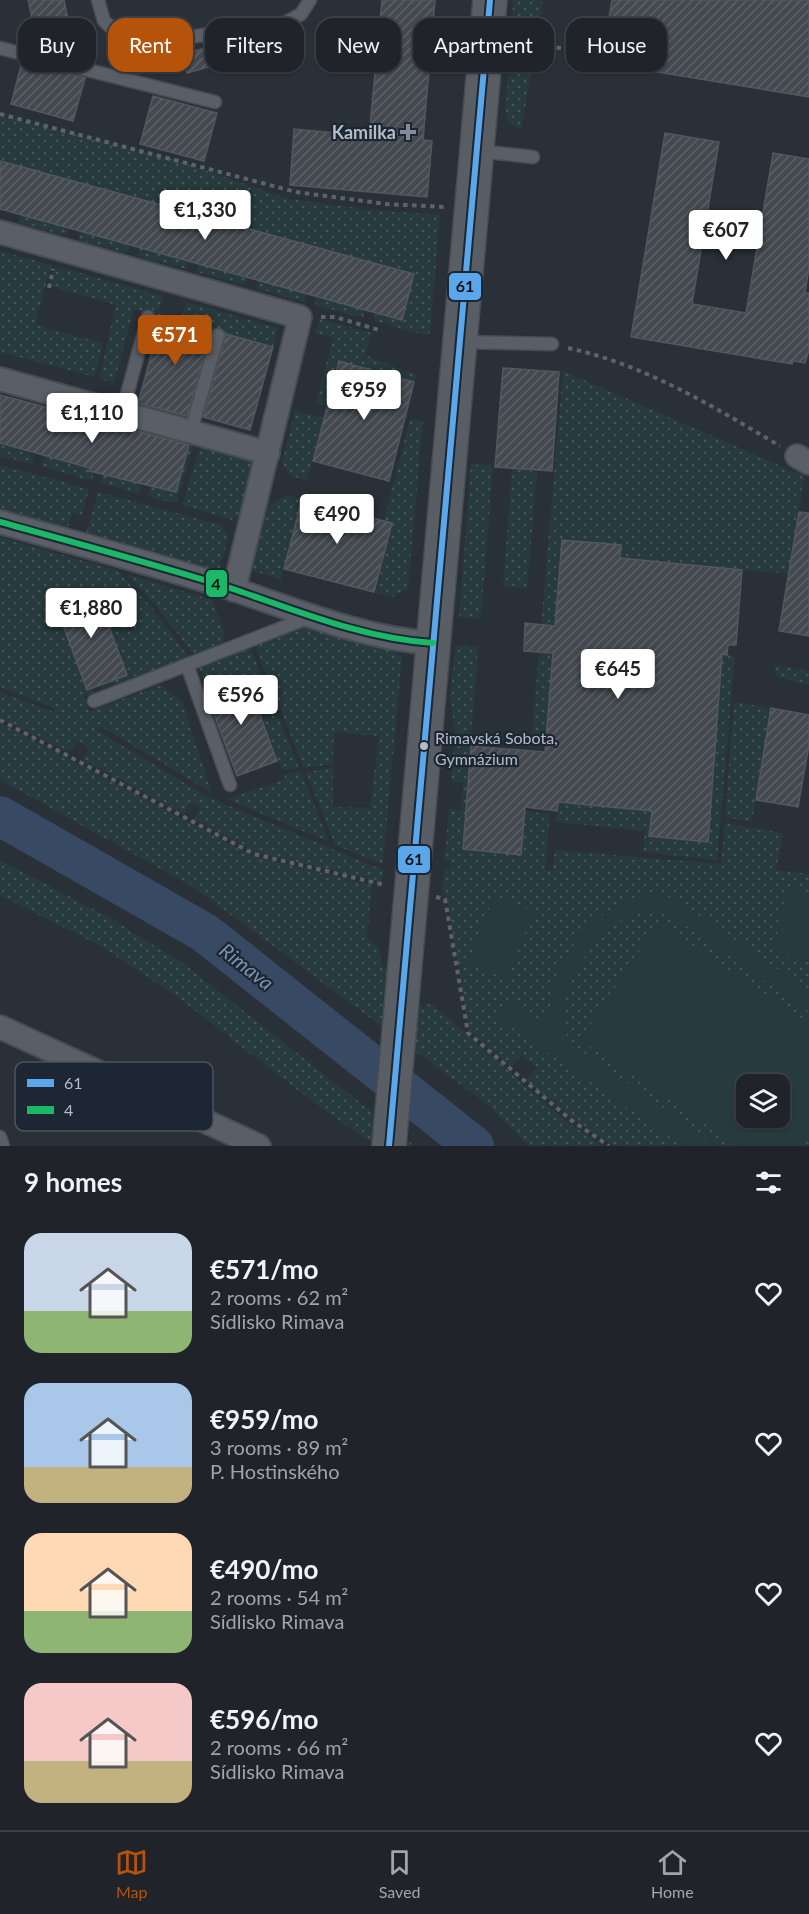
<!DOCTYPE html>
<html lang="en">
<head>
<meta charset="utf-8">
<style>
	body { margin:0; font-family:Lato,sans-serif; background:#282c32; color:#f1f3f6; height:100vh; display:flex; flex-direction:column; font-size:22px; white-space:nowrap }
	* { box-sizing:border-box; margin:0 }
	p { font-size:20px; color:#a2a4a8 }
	.icon { flex:none; width:33px; height:33px; fill:none; stroke:currentColor; stroke-width:2; stroke-linecap:round; stroke-linejoin:round }
	.map { position:relative; height:1146px; overflow:hidden }
	.sheet { display:flex; flex-direction:column; background:#20242a; flex:1 }
	.sheet>* { flex:none }
	.guide { position:absolute; left:18px; top:18px; width:774px; height:54px; display:flex; gap:12px }
	.fabs { position:absolute; left:736px; top:1074px; display:grid; gap:12px }
	.fabs a { display:grid; place-items:center; width:54px; height:54px; border-radius:12px; background:#20242a; box-shadow:0 2px 4px #0004,0 0 0 2px #3d4147; font-size:30px }
	.price { position:absolute; translate:-50% -51px; padding:0 14px; border-radius:6px; background:#fff; color:#222; font-size:20px; line-height:39px; filter:drop-shadow(0 2px 3px #0008) }
	.price::after { content:''; position:absolute; left:50%; top:36px; width:18px; height:14px; margin-left:-9px; background:inherit; clip-path:polygon(0 0,100% 0,50% 100%) }
	.price.active { background:#b45309; color:#fff }
	ul { padding:0; list-style:none }
	li { display:flex; align-items:center; gap:18px; height:150px; padding:0 24px }
	li span { display:grid; place-items:center; flex:none; width:168px; height:120px; border-radius:18px; color:#555 }
	li>.icon { margin-inline-start:auto }
	span .icon { width:72px; height:72px; fill:#fffc; stroke-width:1 }
	li b { font-size:26px }
	h2 { display:flex; justify-content:space-between; align-items:center; height:72px; padding:0 24px; font-size:26px }
	.tag { padding:0 21px; border-radius:18px; background:#20242a; box-shadow:0 2px 4px #0004,0 0 0 2px #3d4147; font-size:21px; line-height:54px }
	.tag.active { background:#b45309; color:#fff }
	.tab-bar { display:flex; justify-content:space-around; align-items:center; height:84px; border-top:2px solid #3d4147; background:#20242a; font-size:16px; color:#a2a4a8 }
	.tab-bar a { display:grid; justify-items:center; gap:3px }
	.tab-bar .active { color:#b45309 }
	.map>svg:first-child { display:block }
</style>
</head>
<body>
<div class="map">
<svg width="809" height="1146" viewBox="0 0 809 1146">
	<defs>
		<pattern id="grass-dots" width="8" height="8" patternUnits="userSpaceOnUse" patternTransform="scale(1.5)"><rect width="8" height="8" fill="#273a3e"/><path d="M2 2h.1M6 6h.1" fill="none" stroke="#445559" stroke-width="1.8" stroke-linecap="round"/></pattern>
		<pattern id="building-hatch" width="6" height="6" patternUnits="userSpaceOnUse" patternTransform="scale(1.5)"><rect width="6" height="6" fill="#444950"/><path d="M-1 1l2-2M0 6l6-6M5 7l2-2" fill="none" stroke="#5d6168"/></pattern>
	</defs>
	<rect width="100%" height="100%" fill="#2a3038"/>
	<g fill="url(#grass-dots)" fill-rule="evenodd">
		<polygon points="513,0 543,0 539,24 520,21 517,37 512,36"/>
		<polygon points="511,45 535,49 521,131 508,122 505,114"/>
		<polygon points="0,115 175,160 289,199 373,210 440,215 430,333 425,335 374,321 376,312 402,319 414,274 0,161"/>
		<polygon points="21,214 66,227 69,230 67,236 19,223"/>
		<polygon points="80,231 126,243 129,246 127,253 78,240"/>
		<polygon points="140,247 185,260 188,263 186,269 137,256"/>
		<polygon points="0,251 51,265 35,325 103,343 95,377 0,352"/>
		<polygon points="199,263 245,276 247,279 245,285 196,272"/>
		<polygon points="55,266 163,296 159,311 182,318 186,302 278,328 273,347 134,309 114,383 99,379 116,305 50,286"/>
		<polygon points="258,280 304,292 306,296 304,302 256,288"/>
		<polygon points="317,296 363,308 364,318 315,305"/>
		<polygon points="320,319 372,333 365,355 417,375 414,382 339,361 327,406 316,403 333,338 315,333"/>
		<polygon points="563,371 804,476 789,574 620,558 555,626 541,625"/>
		<polygon points="295,411 323,418 307,480 290,476 282,462"/>
		<polygon points="410,419 423,421 408,588 394,597 376,593 392,523 384,521"/>
		<polygon points="161,434 190,441 193,447 176,503 148,497"/>
		<polygon points="0,443 30,452 30,454 34,455 32,464 0,456"/>
		<polygon points="201,444 253,459 256,464 242,514 232,520 182,505"/>
		<polygon points="44,456 90,468 89,471 94,472 92,481 41,467"/>
		<polygon points="471,464 493,466 481,619 459,617"/>
		<polygon points="0,465 89,489 82,515 73,512 68,528 0,509"/>
		<polygon points="512,468 537,472 527,588 503,586"/>
		<polygon points="103,472 137,481 141,485 139,494 101,483"/>
		<polygon points="98,492 221,525 228,538 219,571 86,534"/>
		<polygon points="287,495 302,499 281,579 256,572 252,568 269,506"/>
		<polygon points="0,537 118,571 152,608 189,657 103,688 102,684 127,675 95,589 89,591 87,587 78,590 79,594 55,603 87,690 92,688 94,692 84,696 89,712 160,685 182,701 212,793 102,727 96,730 210,798 383,870 382,882 256,852 195,819 200,808 190,803 184,814 83,759 90,748 77,741 70,752 0,718 0,692 54,712 52,707 0,687"/>
		<polygon points="126,574 212,600 224,632 224,642 194,655 157,607"/>
		<polygon points="307,626 390,648 402,657 383,865 335,845 306,772 333,768 333,807 370,808 379,736 334,732 333,764 304,768 255,646"/>
		<path d="M 456,645 L 478,647 L 463,849 L 520,855 L 525,811 L 550,814 L 545,871 L 552,871 L 555,850 L 721,864 L 725,823 L 783,833 L 776,870 L 809,874 L 809,1146 L 614,1146 L 571,1117 L 526,1080 L 537,1067 L 522,1055 L 511,1066 L 469,1031 L 447,896 L 442,895 L 444,868 L 450,869 L 450,861 L 444,861 L 449,809 L 461,810 L 463,783 L 451,781 L 455,734 L 450,696 ZM 747,1084 L 780,1084 L 780,1118 L 747,1118 Z"/>
		<polygon points="250,647 299,768 282,770 245,675 240,677 238,673 229,676 230,680 207,689 199,667"/>
		<polygon points="539,652 553,653 546,745 531,743"/>
		<polygon points="722,654 735,656 717,860 643,852 645,831 556,822 558,802 652,811 649,836 708,842"/>
		<polygon points="775,665 809,671 809,685 778,677 774,672"/>
		<polygon points="734,702 771,708 752,822 725,817"/>
		<polygon points="0,723 252,856 372,885 367,937 379,949 382,967 391,968 425,1011 426,1004 433,1005 567,1122 603,1146 529,1146 488,1105 193,887 0,780"/>
		<polygon points="301,772 329,842 227,799 285,779 284,774"/>
		<polygon points="0,860 114,920 188,967 415,1146 382,1146 366,1139 313,1102 176,996 99,945 0,895"/>
	</g>
	<g fill="#273a3e" fill-rule="evenodd">
		<polygon points="787,887 809,892 809,962 773,954"/>
		<path d="M 648,893 L 674,898 L 809,991 L 809,1012 L 666,912 C 608,895 532,1013 577,1048 L 719,1146 L 683,1146 L 497,1017 L 508,1000 L 539,1022 L 545,1020 C 553,1014 551,999 553,989 C 566,942 600,906 648,893 Z"/>
		<polygon points="494,896 533,912 507,979 468,964"/>
		<path d="M 658,923 L 809,1023 L 809,1136 L 802,1146 L 738,1146 L 580,1040 ZM 747,1084 L 780,1084 L 780,1118 L 747,1118 Z"/>
	</g>
	<g fill="none" stroke-linecap="round" stroke-linejoin="round">
		<polyline stroke="#384963" stroke-width="40" points="0,816 205,933 474,1146"/>
	</g>
	<g fill="url(#building-hatch)" stroke="#52575f" stroke-width="1.5">
		<polygon points="28,0 64,0 70,29 36,36"/>
		<polygon points="382,0 435,0 423,140 432,141 427,197 290,185 294,129 369,136"/>
		<polygon points="612,0 809,0 809,97 615,65 604,49"/>
		<polygon points="207,48 212,66 187,73 182,54"/>
		<polygon points="22,62 85,78 73,121 11,104"/>
		<polygon points="153,96 217,113 204,161 140,144"/>
		<polygon points="665,133 719,142 692,304 746,313 773,153 809,159 809,267 805,293 809,293 809,350 805,363 793,361 792,364 631,337"/>
		<polygon points="0,161 414,274 402,320 0,209"/>
		<polygon points="162,316 212,330 187,416 138,403"/>
		<polygon points="226,334 273,347 250,430 203,417"/>
		<polygon points="339,361 414,382 389,481 313,461"/>
		<polygon points="503,368 559,372 552,471 495,467"/>
		<polygon points="0,395 189,445 176,492 89,471 90,468 0,443"/>
		<polygon points="303,495 329,501 328,506 392,523 374,592 284,569"/>
		<polygon points="799,512 809,513 809,636 779,631"/>
		<polygon points="562,540 621,545 620,558 742,570 736,645 728,645 727,655 722,654 708,842 649,836 652,811 558,802 557,811 525,807 521,855 463,849 471,746 545,752 553,653 524,651 525,623 555,626"/>
		<polygon points="95,589 127,675 87,690 55,603"/>
		<polygon points="245,675 277,761 237,776 205,690"/>
		<polygon points="771,708 809,715 809,745 798,807 756,800"/>
	</g>
	<g fill="none" stroke-linecap="round" stroke-linejoin="round">
		<defs>
			<g id="lane">
				<polyline points="98,0 104,21 116,32 149,43 285,23 301,14 310,0"/>
				<polyline points="0,48 215,102"/>
				<polyline points="477,151 533,157"/>
				<polyline points="460,342 552,344"/>
				<polyline points="122,413 148,317"/>
				<polyline points="191,431 218,335"/>
				<polyline points="187,665 230,785"/>
				<polyline points="94,701 310,617"/>
				<polyline points="0,1137 3,1146"/>
			</g>
			<g id="street">
				<polyline points="0,232 300,317 234,590"/>
				<polyline points="0,379 268,453"/>
				<polyline points="797,456 809,463"/>
				<path d="M 0,522 C 79,544 158,565 236,590 C 300,612 366,639 433,643"/>
				<polyline points="0,1027 259,1146"/>
			</g>
			<polyline id="secondary" points="389,1146 490,0"/>
		</defs>
		<use href="#lane" stroke="#484c53" stroke-width="15"/>
		<use href="#street" stroke="#484c53" stroke-width="26"/>
		<use href="#secondary" stroke="#484c53" stroke-width="36"/>
		<g stroke="#5d636a" stroke-width="4" stroke-dasharray="4.5 4.5" stroke-linecap="butt">
			<polyline points="512,41 608,55"/>
			<polyline points="0,114 296,192 386,204 444,207"/>
			<polyline points="49,288 53,269"/>
			<polyline points="321,317 335,317 379,330"/>
			<path d="M 568,348 C 646,365 712,406 780,446"/>
			<polyline points="0,720 254,854 385,885"/>
			<polyline points="436,897 445,899 468,1033 571,1120 609,1146"/>
		</g>
		<use href="#lane" stroke="#5a5e66" stroke-width="12"/>
		<use href="#street" stroke="#5a5e66" stroke-width="22"/>
		<use href="#secondary" stroke="#595d64" stroke-width="33"/>
		<defs>
			<polyline id="bus-1" points="389,1146 490,0"/>
			<path id="bus-2" d="M 0,522 C 79,544 158,565 236,590 C 300,612 366,639 433,643"/>
		</defs>
		<use href="#bus-1" stroke="#1d2633" stroke-width="10"/>
		<use href="#bus-2" stroke="#1d2633" stroke-width="10"/>
		<use href="#bus-1" stroke="#5aa8eb" stroke-width="6"/>
		<use href="#bus-2" stroke="#1ab867" stroke-width="6"/>
	</g>
	<path fill="#848b96" stroke="#1d2633" stroke-width="2" d="M405 123h6v6h6v6h-6v6h-6v-6h-6v-6h6z"/>
	<circle fill="#b4bcc9" stroke="#1d2633" stroke-width="2" cx="424" cy="746" r="5"/>
	<g text-anchor="middle" dominant-baseline="central" stroke-width="4.5" stroke-linejoin="round" paint-order="stroke">
		<g font-size="16" fill="#b4bcc9" stroke="#1d2633" text-anchor="start">
			<text x="435" y="737">Rimavská Sobota,<tspan x="435" dy="21">Gymnázium</tspan></text>
		</g>
		<g font-size="18" font-weight="bold" fill="#b4bcc9" stroke="#1d2633" text-anchor="end">
			<text x="396" y="132">Kamilka</text>
		</g>
		<g font-size="20" font-style="italic" fill="#7c92b1" stroke="#1d2633">
			<text transform="translate(247 966) rotate(38)">Rimava</text>
		</g>
	</g>
	<rect x="15" y="1062" width="198" height="69" rx="9" fill="#1d2633" stroke="#4a5360" stroke-width="1.5"/>
	<rect x="27" y="1079" width="27" height="8" fill="#5aa8eb"/>
	<rect x="27" y="1106" width="27" height="8" fill="#1ab867"/>
	<g font-size="16" fill="#b4bcc9">
		<text x="64" y="1089">61</text>
		<text x="64" y="1116">4</text>
	</g>
	<g stroke="#1d2633" stroke-width="2">
		<rect x="448" y="272" width="34" height="29" rx="6" fill="#5aa8eb"/>
		<rect x="205" y="569" width="23" height="29" rx="6" fill="#1ab867"/>
		<rect x="397" y="845" width="34" height="29" rx="6" fill="#5aa8eb"/>
	</g>
	<g font-size="16" text-anchor="middle" font-weight="bold" fill="#111">
		<text x="465" y="292">61</text>
		<text x="216" y="590">4</text>
		<text x="414" y="865">61</text>
	</g>
</svg>
<div class="fabs">
<a><svg class="icon" aria-label="layers" viewBox="0 0 24 24"><path d="M12 4l9 5-9 5-9-5zM3 14l9 5 9-5"/></svg></a>
</div>
<b class="price" style="left:205px;top:241px">€1,330</b>
<b class="price" style="left:726px;top:261px">€607</b>
<b class="price active" style="left:175px;top:366px">€571</b>
<b class="price" style="left:364px;top:421px">€959</b>
<b class="price" style="left:92px;top:444px">€1,110</b>
<b class="price" style="left:337px;top:545px">€490</b>
<b class="price" style="left:91px;top:639px">€1,880</b>
<b class="price" style="left:618px;top:700px">€645</b>
<b class="price" style="left:241px;top:726px">€596</b>
<div class="guide">
<a class="tag">Buy</a>
<a class="tag active">Rent</a>
<a class="tag">Filters</a>
<a class="tag">New</a>
<a class="tag">Apartment</a>
<a class="tag">House</a>
</div>
</div>
<section class="sheet">
<h2>9 homes<svg class="icon" aria-label="filters" viewBox="0 0 24 24"><path d="M4 7h16M4 17h16"/><circle cx="9" cy="7" r="2"/><circle cx="15" cy="17" r="2"/></svg></h2>
<ul>
<li><span style="background:linear-gradient(#c9d6e8 65%,#8fb573 0)"><svg class="icon" aria-label="home" viewBox="0 0 24 24"><path d="M3 11l9-7 9 7M6 9v11h12V9"/></svg></span><div><b>€571/mo</b><p>2 rooms · 62 m²</p><p>Sídlisko Rimava</p></div><svg class="icon" aria-label="heart" viewBox="0 0 24 24"><path d="M12 20l-8-8c-3-5 5-10 8-4 3-6 11-1 8 4z"/></svg></li>
<li><span style="background:linear-gradient(#a9c7e8 70%,#c2b280 0)"><svg class="icon" aria-label="home" viewBox="0 0 24 24"><path d="M3 11l9-7 9 7M6 9v11h12V9"/></svg></span><div><b>€959/mo</b><p>3 rooms · 89 m²</p><p>P. Hostinského</p></div><svg class="icon" aria-label="heart" viewBox="0 0 24 24"><path d="M12 20l-8-8c-3-5 5-10 8-4 3-6 11-1 8 4z"/></svg></li>
<li><span style="background:linear-gradient(#ffd9b3 65%,#8fb573 0)"><svg class="icon" aria-label="home" viewBox="0 0 24 24"><path d="M3 11l9-7 9 7M6 9v11h12V9"/></svg></span><div><b>€490/mo</b><p>2 rooms · 54 m²</p><p>Sídlisko Rimava</p></div><svg class="icon" aria-label="heart" viewBox="0 0 24 24"><path d="M12 20l-8-8c-3-5 5-10 8-4 3-6 11-1 8 4z"/></svg></li>
<li><span style="background:linear-gradient(#f6c9c9 65%,#c2b280 0)"><svg class="icon" aria-label="home" viewBox="0 0 24 24"><path d="M3 11l9-7 9 7M6 9v11h12V9"/></svg></span><div><b>€596/mo</b><p>2 rooms · 66 m²</p><p>Sídlisko Rimava</p></div><svg class="icon" aria-label="heart" viewBox="0 0 24 24"><path d="M12 20l-8-8c-3-5 5-10 8-4 3-6 11-1 8 4z"/></svg></li>
</ul>
</section>
<nav class="tab-bar">
<a class="active"><svg class="icon" aria-label="map" viewBox="0 0 24 24"><path d="M3 6l6-2 6 2 6-2v14l-6 2-6-2-6 2zM9 4v14M15 6v14"/></svg>Map</a>
<a><svg class="icon" aria-label="saved" viewBox="0 0 24 24"><path d="M7 4h10v16l-5-4-5 4z"/></svg>Saved</a>
<a><svg class="icon" aria-label="home" viewBox="0 0 24 24"><path d="M3 11l9-7 9 7M6 9v11h12V9"/></svg>Home</a>
</nav>
</body>
</html>
